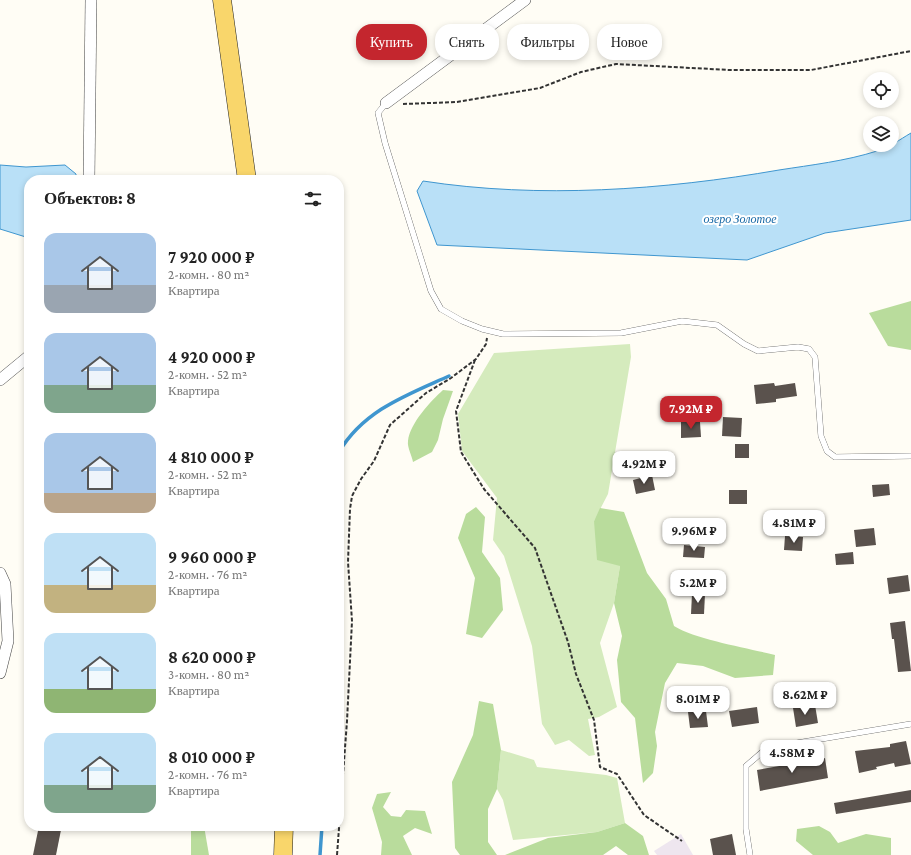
<!DOCTYPE html>
<html lang="ru">
<head>
<meta charset="utf-8">
<style>
	body { margin:0; font-family:"Crimson Pro",serif; background:#f6f6f6; color:#222; height:100vh; display:flex; flex-direction:column; font-size:15px; white-space:nowrap }
	* { box-sizing:border-box; margin:0 }
	p { font-size:13px; color:#767676 }
	.icon { flex:none; width:22px; height:22px; fill:none; stroke:currentColor; stroke-width:2; stroke-linecap:round; stroke-linejoin:round }
	.map { position:relative; flex:1; overflow:hidden }
	.panel { position:absolute; left:24px; top:175px; width:320px; height:656px; display:flex; flex-direction:column; background:#fff; border-radius:16px; box-shadow:0 2px 6px #0003 }
	.panel>* { flex:none }
	.banner { position:absolute; left:356px; top:24px; width:380px; height:36px; display:flex; gap:8px }
	.controls { position:absolute; left:863px; top:72px; display:grid; gap:8px }
	.controls a { display:grid; place-items:center; width:36px; height:36px; border-radius:50%; background:#fff; box-shadow:0 2px 6px #0003; font-size:20px }
	.price { position:absolute; translate:-50% -34px; padding:0 9px; border-radius:8px; background:#fff; color:#222; font-size:13px; line-height:26px; filter:drop-shadow(0 1px 2px #0008) }
	.price::after { content:''; position:absolute; left:50%; top:24px; width:12px; height:9px; margin-left:-6px; background:inherit; clip-path:polygon(0 0,100% 0,50% 100%) }
	.price.on { background:#c4262e; color:#fff }
	ul { padding:0; list-style:none }
	li { display:flex; align-items:center; gap:12px; height:100px; padding:0 20px }
	li span { display:grid; place-items:center; flex:none; width:112px; height:80px; border-radius:12px; color:#555 }
	li>.icon { margin-inline-start:auto }
	span .icon { width:48px; height:48px; fill:#fffc; stroke-width:1 }
	li b { font-size:17px }
	h2 { display:flex; justify-content:space-between; align-items:center; height:48px; padding:0 20px; font-size:17px }
	.chip { padding:0 14px; border-radius:16px; background:#fff; box-shadow:0 2px 6px #0003; font-size:14px; line-height:36px }
	.chip.on { background:#c4262e; color:#fff }
	.map>svg:first-child { display:block }
</style>
</head>
<body>
<div class="map">
<svg width="911" height="855" viewBox="0 0 911 855">
	<rect width="100%" height="100%" fill="#fffdf5"/>
	<polygon fill="#eee6ef" points="681,834 693,855 657,855 654,851"/>
	<g fill="#d5ebbd">
		<polygon points="630,344 631,357 608,494 594,521 620,566 614,603 600,643 617,707 599,717 588,719 595,755 589,756 569,740 555,745 542,724 532,646 504,556 493,540 497,498 462,451 458,414 494,353"/>
		<polygon points="501,750 534,760 537,767 606,775 617,778 625,823 597,832 513,840 503,800 497,789"/>
	</g>
	<g fill="#b9dc9c">
		<polygon points="911,301 911,350 888,346 869,313"/>
		<path d="M 443,390 L 453,391 L 443,419 L 438,440 L 432,452 L 413,462 C 412,456 407,447 408,441 C 410,423 431,401 443,390 Z"/>
		<polygon points="476,507 485,517 482,552 500,578 503,610 482,638 466,634 475,578 458,538 466,514"/>
		<path d="M 600,508 L 624,512 L 647,573 L 666,599 L 674,626 C 697,640 748,648 775,655 L 773,675 L 735,678 L 703,666 L 677,663 L 665,683 L 655,732 L 657,746 L 653,773 L 643,783 L 635,718 L 621,702 L 617,660 L 622,636 L 614,603 L 620,566 L 597,560 L 594,521 Z"/>
		<polygon points="479,701 493,704 501,750 497,789 488,809 488,842 497,855 460,855 455,848 452,782 473,735"/>
		<polygon points="391,792 383,807 391,816 401,817 406,810 425,811 432,834 415,828 403,836 412,855 381,855 382,842 372,808 377,794"/>
		<polygon points="625,823 643,836 649,855 628,855 616,846 603,855 505,855 548,838 597,832"/>
		<polygon points="191,826 204,826 209,855 191,855"/>
		<polygon points="819,826 830,832 838,843 866,834 891,838 891,855 813,855 796,841 797,829"/>
	</g>
	<g fill="#b9e0f7" stroke="#3f96cf">
		<path d="M 911,133 L 911,220 L 825,233 L 747,260 L 437,245 L 417,191 L 423,181 C 539,199 664,190 779,170 C 811,165 846,161 877,151 C 890,147 899,140 911,133 Z"/>
		<polygon points="0,165 26,167 65,165 76,174 76,180 29,180 29,238 0,229"/>
	</g>
	<g fill="none" stroke-linecap="round" stroke-linejoin="round">
		<g stroke="#3f96cf" stroke-width="3.5">
			<path d="M 339,452 C 364,410 407,395 449,376"/>
			<polyline points="320,855 322,826"/>
		</g>
	</g>
	<g fill="#5a524d">
		<polygon points="774,383 775,386 795,383 797,396 776,399 776,402 756,404 754,385"/>
		<polygon points="723,417 742,418 741,437 722,436"/>
		<polygon points="681,422 700,422 701,437 681,438"/>
		<rect x="735" y="444" width="14" height="14"/>
		<polygon points="652,475 655,490 636,494 633,480"/>
		<polygon points="889,484 890,495 873,497 872,485"/>
		<rect x="729" y="490" width="18" height="14"/>
		<polygon points="874,528 876,545 856,547 854,530"/>
		<polygon points="785,536 803,537 802,551 784,550"/>
		<polygon points="684,545 705,547 704,558 683,557"/>
		<polygon points="853,552 854,564 836,565 835,554"/>
		<polygon points="908,575 910,591 889,594 887,578"/>
		<polygon points="692,594 705,594 704,614 691,614"/>
		<polygon points="905,621 911,671 898,672 894,639 892,639 890,623"/>
		<polygon points="815,705 818,723 796,727 793,708"/>
		<polygon points="757,707 759,723 732,727 729,711"/>
		<polygon points="706,711 708,727 690,728 688,712"/>
		<polygon points="906,741 911,764 895,767 894,763 876,767 877,769 859,773 855,751 890,747 890,744"/>
		<polygon points="825,758 828,778 760,791 757,770"/>
		<polygon points="911,790 911,802 836,814 834,803"/>
		<polygon points="39,826 61,830 56,855 33,855"/>
		<polygon points="732,834 736,855 713,855 710,839"/>
	</g>
	<g fill="none" stroke-linecap="round" stroke-linejoin="round">
		<defs>
			<g id="service">
				<polyline points="386,103 378,113 385,143 431,291 441,309 462,321 482,329 503,334 621,333 682,321 717,325 744,344 758,351 798,347 809,349 815,357 821,436 827,451 835,457 911,456"/>
				<polyline points="750,855 746,829 746,766 767,748 911,724"/>
			</g>
			<g id="minor">
				<polyline points="386,103 525,0"/>
				<polyline points="89,180 91,0"/>
				<polyline points="0,380 29,356"/>
				<polyline points="0,573 5,584 8,641 0,673"/>
			</g>
			<g id="primary">
				<polyline points="222,0 247,180"/>
				<polyline points="283,855 284,826"/>
			</g>
		</defs>
		<use href="#service" stroke="#444" stroke-width="6"/>
		<use href="#minor" stroke="#444" stroke-width="12"/>
		<use href="#primary" stroke="#222" stroke-width="19"/>
		<g stroke="#333" stroke-width="2" stroke-dasharray="4 2" stroke-linecap="butt">
			<polyline points="403,104 457,102 540,88 581,72 616,64 730,70 811,70 911,51"/>
			<polyline points="475,360 456,411 461,452 484,489 535,548 568,642 576,674 594,720 600,767 617,774 644,815 682,841"/>
			<polyline points="337,855 347,721 352,621 348,562 350,509 352,496 361,479 374,461 390,425 426,393 451,378 476,359 486,344 487,338"/>
		</g>
		<use href="#service" stroke="#fff" stroke-width="5.5"/>
		<use href="#minor" stroke="#fff" stroke-width="11"/>
		<use href="#primary" stroke="#f9d66b" stroke-width="18"/>
	</g>
	<g text-anchor="middle" dominant-baseline="central" stroke-width="4" stroke-linejoin="round" paint-order="stroke">
		<g font-size="12" font-style="italic" fill="#1768a6" stroke="#fff">
			<text x="740" y="219">озеро Золотое</text>
		</g>
	</g>
</svg>
<div class="controls">
<a><svg class="icon" aria-label="locate" viewBox="0 0 24 24"><circle cx="12" cy="12" r="6"/><path d="M12 2v4M12 18v4M2 12h4M18 12h4"/></svg></a>
<a><svg class="icon" aria-label="layers" viewBox="0 0 24 24"><path d="M12 4l9 5-9 5-9-5zM3 14l9 5 9-5"/></svg></a>
</div>
<b class="price on" style="left:691px;top:430px">7.92M ₽</b>
<b class="price" style="left:644px;top:485px">4.92M ₽</b>
<b class="price" style="left:794px;top:544px">4.81M ₽</b>
<b class="price" style="left:694px;top:552px">9.96M ₽</b>
<b class="price" style="left:698px;top:604px">5.2M ₽</b>
<b class="price" style="left:805px;top:716px">8.62M ₽</b>
<b class="price" style="left:698px;top:720px">8.01M ₽</b>
<b class="price" style="left:792px;top:774px">4.58M ₽</b>
<div class="banner">
<a class="chip on">Купить</a>
<a class="chip">Снять</a>
<a class="chip">Фильтры</a>
<a class="chip">Новое</a>
</div>
<section class="panel">
<h2>Объектов: 8<svg class="icon" aria-label="filters" viewBox="0 0 24 24"><path d="M4 7h16M4 17h16"/><circle cx="9" cy="7" r="2"/><circle cx="15" cy="17" r="2"/></svg></h2>
<ul>
<li><span style="background:linear-gradient(#a9c7e8 65%,#9aa5b1 0)"><svg class="icon" aria-label="home" viewBox="0 0 24 24"><path d="M3 11l9-7 9 7M6 9v11h12V9"/></svg></span><div><b>7 920 000 ₽</b><p>2-комн. · 80 m²</p><p>Квартира</p></div></li>
<li><span style="background:linear-gradient(#a9c7e8 65%,#7fa58c 0)"><svg class="icon" aria-label="home" viewBox="0 0 24 24"><path d="M3 11l9-7 9 7M6 9v11h12V9"/></svg></span><div><b>4 920 000 ₽</b><p>2-комн. · 52 m²</p><p>Квартира</p></div></li>
<li><span style="background:linear-gradient(#a9c7e8 75%,#b9a48a 0)"><svg class="icon" aria-label="home" viewBox="0 0 24 24"><path d="M3 11l9-7 9 7M6 9v11h12V9"/></svg></span><div><b>4 810 000 ₽</b><p>2-комн. · 52 m²</p><p>Квартира</p></div></li>
<li><span style="background:linear-gradient(#bfe0f5 65%,#c2b280 0)"><svg class="icon" aria-label="home" viewBox="0 0 24 24"><path d="M3 11l9-7 9 7M6 9v11h12V9"/></svg></span><div><b>9 960 000 ₽</b><p>2-комн. · 76 m²</p><p>Квартира</p></div></li>
<li><span style="background:linear-gradient(#bfe0f5 70%,#8fb573 0)"><svg class="icon" aria-label="home" viewBox="0 0 24 24"><path d="M3 11l9-7 9 7M6 9v11h12V9"/></svg></span><div><b>8 620 000 ₽</b><p>3-комн. · 80 m²</p><p>Квартира</p></div></li>
<li><span style="background:linear-gradient(#bfe0f5 65%,#7fa58c 0)"><svg class="icon" aria-label="home" viewBox="0 0 24 24"><path d="M3 11l9-7 9 7M6 9v11h12V9"/></svg></span><div><b>8 010 000 ₽</b><p>2-комн. · 76 m²</p><p>Квартира</p></div></li>
</ul>
</section>
</div>
</body>
</html>
